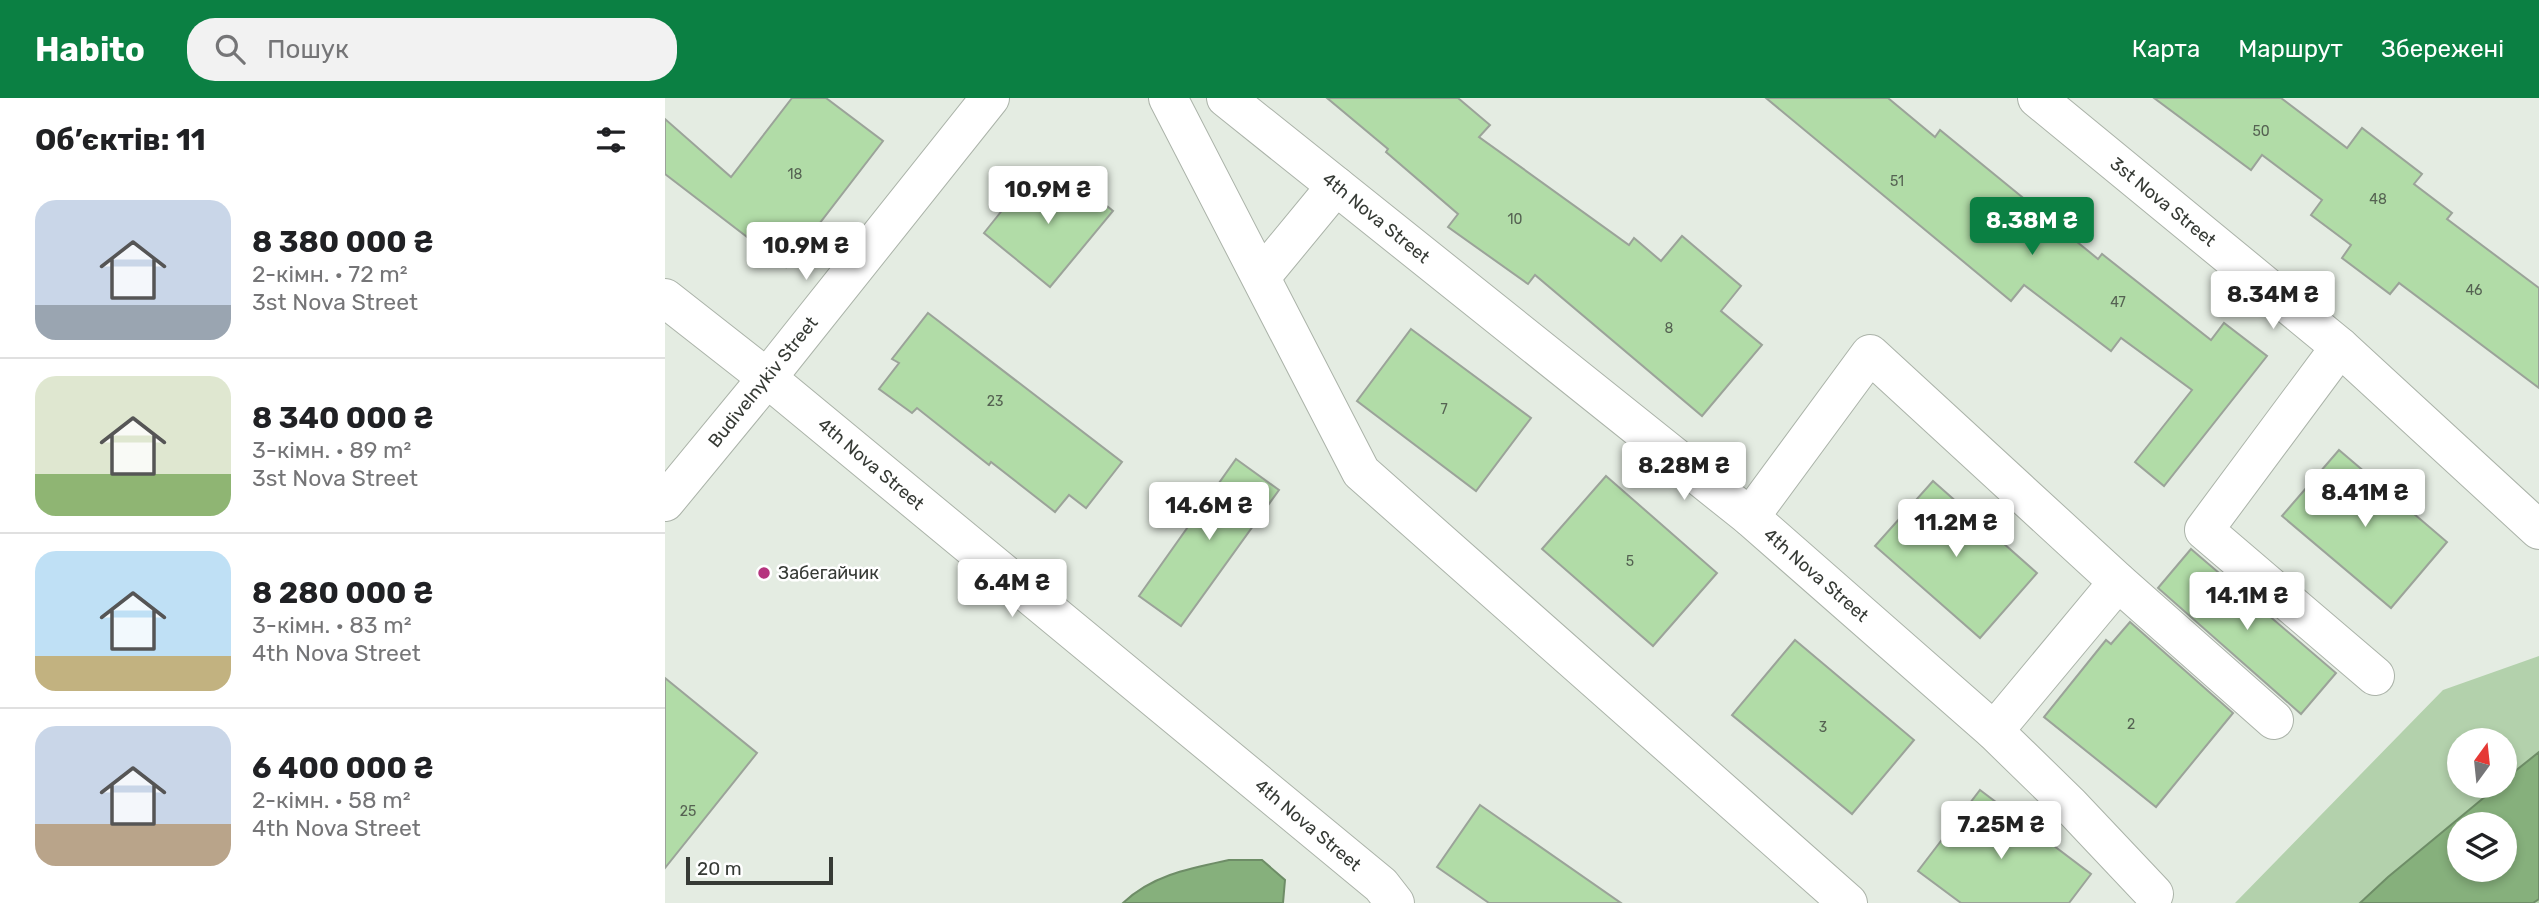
<!DOCTYPE html>
<html lang="uk">
<head>
<meta charset="utf-8">
<style>
	body { margin:0; font-family:Rubik,sans-serif; background:#f2f2f2; color:#202124; height:100vh; display:flex; flex-direction:column; font-size:26px; white-space:nowrap }
	* { box-sizing:border-box; margin:0 }
	p { font-size:23px; color:#757577 }
	.icon { flex:none; width:38px; height:38px; fill:none; stroke:currentColor; stroke-width:2; stroke-linecap:round; stroke-linejoin:round }
	.map { position:relative; flex:1; overflow:hidden }
	.details { display:flex; flex-direction:column; background:#fff; width:665px }
	.details>* { flex:none }
	.needle { width:46px; rotate:15deg }
	.controls { position:absolute; left:1782px; top:630px; display:grid; gap:14px }
	.controls a { display:grid; place-items:center; width:70px; height:70px; border-radius:50%; background:#fff; box-shadow:0 4px 10px #0003; font-size:35px }
	.scale { position:absolute; left:21px; bottom:18px; width:147px; box-sizing:border-box; padding-left:7px; border:4px solid #363a35; border-top:0; font-size:19px; line-height:24px; white-space:nowrap; color:#363a35; -webkit-text-stroke:5px #fff; paint-order:stroke }
	.price { position:absolute; translate:-50% -60px; padding:0 16px; border-radius:7px; background:#fff; color:#222; font-size:23px; line-height:46px; filter:drop-shadow(0 2px 4px #0008) }
	.price::after { content:''; position:absolute; left:50%; top:42px; width:21px; height:16px; margin-left:-10px; background:inherit; clip-path:polygon(0 0,100% 0,50% 100%) }
	.price.on { background:#0b8043; color:#fff }
	ul { padding:0; list-style:none }
	li { display:flex; align-items:center; gap:21px; height:175px; padding:0 35px }
	li+li { border-top:2px solid #e0e0e0 }
	li span { display:grid; place-items:center; flex:none; width:196px; height:140px; border-radius:21px; color:#555 }
	li>.icon { margin-inline-start:auto }
	span .icon { width:84px; height:84px; fill:#fffc; stroke-width:1 }
	li b { font-size:30px }
	h2 { display:flex; justify-content:space-between; align-items:center; height:84px; padding:0 35px; font-size:30px }
	header { display:flex; align-items:center; gap:42px; box-sizing:border-box; height:98px; padding:0 35px; background:#0b8043; color:#fff }
	header strong { font-size:33px }
	nav { display:flex; gap:38px; margin-inline-start:auto; font-size:24px }
	.search { width:490px; height:63px; background:#f2f2f2; display:flex; align-items:center; gap:18px; box-sizing:border-box; padding:0 24px; border-radius:28px; color:#757577; font-size:26px }
	main { display:flex; flex:1; min-height:0 }
	.map>svg:first-child { display:block }
</style>
</head>
<body>
<header>
<strong>Habito</strong>
<div class="search"><svg class="icon" aria-label="search" viewBox="0 0 24 24"><circle cx="10" cy="10" r="6"/><path d="M15 15l6 6"/></svg>Пошук</div>
<nav><a>Карта</a><a>Маршрут</a><a>Збережені</a></nav>
</header>
<main>
<section class="details">
<h2>Об’єктів: 11<svg class="icon" aria-label="filters" viewBox="0 0 24 24"><path d="M4 7h16M4 17h16"/><circle cx="9" cy="7" r="2"/><circle cx="15" cy="17" r="2"/></svg></h2>
<ul>
<li><span style="background:linear-gradient(#c9d6e8 75%,#9aa5b1 0)"><svg class="icon" aria-label="home" viewBox="0 0 24 24"><path d="M3 11l9-7 9 7M6 9v11h12V9"/></svg></span><div><b>8 380 000 ₴</b><p>2-кімн. · 72 m²</p><p>3st Nova Street</p></div></li>
<li><span style="background:linear-gradient(#dfe7d0 70%,#8fb573 0)"><svg class="icon" aria-label="home" viewBox="0 0 24 24"><path d="M3 11l9-7 9 7M6 9v11h12V9"/></svg></span><div><b>8 340 000 ₴</b><p>3-кімн. · 89 m²</p><p>3st Nova Street</p></div></li>
<li><span style="background:linear-gradient(#bfe0f5 75%,#c2b280 0)"><svg class="icon" aria-label="home" viewBox="0 0 24 24"><path d="M3 11l9-7 9 7M6 9v11h12V9"/></svg></span><div><b>8 280 000 ₴</b><p>3-кімн. · 83 m²</p><p>4th Nova Street</p></div></li>
<li><span style="background:linear-gradient(#c9d6e8 70%,#b9a48a 0)"><svg class="icon" aria-label="home" viewBox="0 0 24 24"><path d="M3 11l9-7 9 7M6 9v11h12V9"/></svg></span><div><b>6 400 000 ₴</b><p>2-кімн. · 58 m²</p><p>4th Nova Street</p></div></li>
</ul>
</section>
<div class="map">
<svg width="1874" height="805" viewBox="0 0 1874 805">
	<rect width="100%" height="100%" fill="#e4ece2"/>
	<path fill="#b3d1ac" fill-rule="evenodd" d="M 1874,558 L 1874,805 L 1570,805 L 1778,592 ZM 1794,642 L 1839,642 L 1839,688 L 1794,688 ZM 1794,726 L 1839,726 L 1839,772 L 1794,772 Z"/>
	<g fill="#86b07c" stroke="#6e8d67" stroke-width="2" fill-rule="evenodd">
		<path d="M 1874,654 L 1874,801 L 1868,805 L 1695,805 L 1723,779 L 1833,688 L 1839,688 L 1839,682 ZM 1794,726 L 1839,726 L 1839,772 L 1794,772 Z"/>
		<path d="M 564,762 L 597,762 L 620,782 L 618,805 L 458,805 C 487,777 526,770 564,762 Z"/>
	</g>
	<g fill="#b1dca7" stroke="#9ba399" stroke-width="2">
		<polygon points="127,0 161,0 218,43 121,169 0,76 0,21 66,79"/>
		<polygon points="662,0 793,0 825,27 814,39 964,147 969,140 996,163 1017,138 1076,188 1056,213 1097,247 1037,318 870,177 863,186 783,129 793,116 721,54 723,51"/>
		<polygon points="1101,0 1223,0 1270,39 1275,32 1433,161 1437,156 1546,242 1559,225 1602,258 1499,388 1470,364 1527,292 1456,240 1446,253 1359,187 1346,203"/>
		<polygon points="1489,0 1616,0 1682,50 1697,30 1757,76 1749,86 1787,115 1782,121 1874,190 1874,290 1734,185 1725,196 1677,160 1686,147 1646,117 1657,102 1597,57 1586,72"/>
		<polygon points="400,74 448,113 385,189 319,135 363,80 382,97"/>
		<polygon points="263,215 457,364 421,410 404,397 390,414 326,364 324,367 252,310 247,315 214,291 234,265 227,261"/>
		<polygon points="746,231 866,320 811,393 692,303"/>
		<polygon points="1674,352 1782,444 1726,510 1617,418"/>
		<polygon points="571,361 614,392 516,528 474,498"/>
		<polygon points="941,378 1052,475 988,548 877,451"/>
		<polygon points="1268,383 1372,475 1315,540 1210,448"/>
		<polygon points="1526,451 1671,575 1636,616 1493,490"/>
		<polygon points="1465,524 1568,615 1491,709 1379,619 1441,542 1446,546"/>
		<polygon points="1130,542 1249,642 1187,716 1067,617"/>
		<polygon points="0,580 92,655 0,770"/>
		<polygon points="1315,692 1426,776 1404,805 1296,805 1253,773"/>
		<polygon points="815,707 956,805 824,805 772,769"/>
	</g>
	<g fill="none" stroke-linecap="round" stroke-linejoin="round">
		<defs>
			<g id="minor">
				<polyline points="503,0 696,374 1183,805"/>
				<polyline points="561,0 1085,419 1329,633 1404,706 1489,796"/>
				<polyline points="1372,0 1675,249 1874,432"/>
				<polyline points="596,179 671,88"/>
				<polyline points="0,200 102,280 716,787 730,805"/>
				<polyline points="1675,249 1539,432 1710,578"/>
				<polyline points="0,404 102,280 325,0"/>
				<polyline points="1085,419 1205,256 1453,484 1609,622"/>
				<polyline points="1329,633 1453,484"/>
			</g>
		</defs>
		<use href="#minor" stroke="#abb3a9" stroke-width="40"/>
		<use href="#minor" stroke="#fff" stroke-width="38"/>
	</g>
	<circle fill="#b5347e" stroke="#fff" stroke-width="2.5" cx="99" cy="475" r="7"/>
	<g text-anchor="middle" dominant-baseline="central" stroke-width="5" stroke-linejoin="round" paint-order="stroke">
		<g font-size="14" fill="#556252">
			<text x="1596" y="33">50</text>
			<text x="130" y="76">18</text>
			<text x="1232" y="83">51</text>
			<text x="1713" y="101">48</text>
			<text x="850" y="121">10</text>
			<text x="1809" y="192">46</text>
			<text x="1453" y="204">47</text>
			<text x="1004" y="230">8</text>
			<text x="330" y="303">23</text>
			<text x="779" y="311">7</text>
			<text x="965" y="463">5</text>
			<text x="1466" y="626">2</text>
			<text x="1158" y="629">3</text>
			<text x="23" y="713">25</text>
		</g>
		<g font-size="18" fill="#363a35" stroke="#fff">
			<text transform="translate(1498 104) rotate(39)">3st Nova Street</text>
			<text transform="translate(711 120) rotate(39)">4th Nova Street</text>
			<text transform="translate(98 284) rotate(-51)">Budivelnykiv Street</text>
			<text transform="translate(206 366) rotate(40)">4th Nova Street</text>
			<text transform="translate(1151 477) rotate(41)">4th Nova Street</text>
			<text transform="translate(643 727) rotate(40)">4th Nova Street</text>
		</g>
		<g font-size="18" fill="#363a35" stroke="#fff" text-anchor="start">
			<text x="113" y="475">Забегайчик</text>
		</g>
	</g>
</svg>
<div class="controls">
<a><svg class="needle" viewBox="-14 -14 28 28"><path d="M0-13l5 13h-10z" fill="#e53935"/><path d="M0 13l5-13h-10z" fill="#757577"/></svg></a>
<a><svg class="icon" aria-label="layers" viewBox="0 0 24 24"><path d="M12 4l9 5-9 5-9-5zM3 14l9 5 9-5"/></svg></a>
</div>
<div class="scale">20 m</div>
<b class="price" style="left:383px;top:128px">10.9M ₴</b>
<b class="price on" style="left:1367px;top:159px">8.38M ₴</b>
<b class="price" style="left:141px;top:184px">10.9M ₴</b>
<b class="price" style="left:1608px;top:233px">8.34M ₴</b>
<b class="price" style="left:1019px;top:404px">8.28M ₴</b>
<b class="price" style="left:1700px;top:431px">8.41M ₴</b>
<b class="price" style="left:544px;top:444px">14.6M ₴</b>
<b class="price" style="left:1291px;top:461px">11.2M ₴</b>
<b class="price" style="left:347px;top:521px">6.4M ₴</b>
<b class="price" style="left:1582px;top:534px">14.1M ₴</b>
<b class="price" style="left:1336px;top:763px">7.25M ₴</b>
</div>
</main>
</body>
</html>
